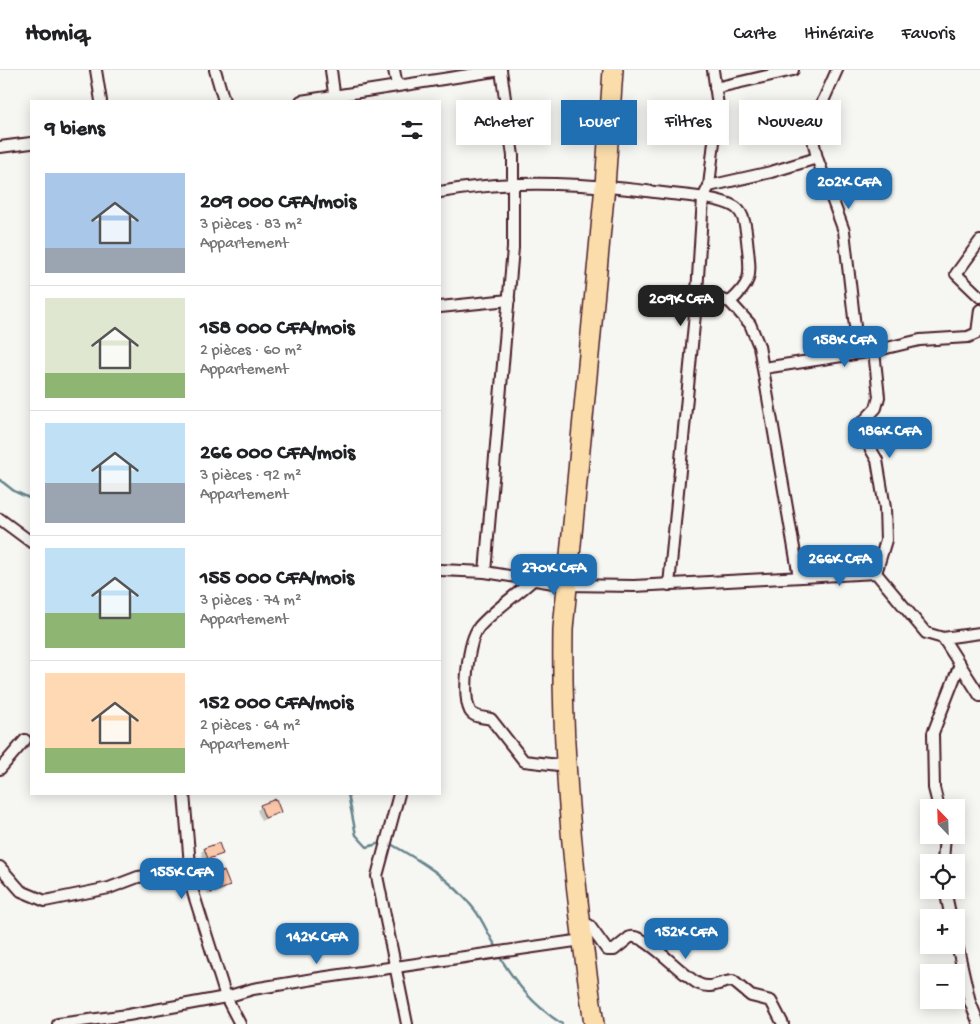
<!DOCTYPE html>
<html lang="fr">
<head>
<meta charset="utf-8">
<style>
	body { margin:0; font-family:"Gochi Hand",sans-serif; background:#f6f6f6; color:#202124; height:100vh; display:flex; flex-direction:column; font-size:19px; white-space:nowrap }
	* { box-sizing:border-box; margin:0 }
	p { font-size:16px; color:#757577 }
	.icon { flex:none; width:28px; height:28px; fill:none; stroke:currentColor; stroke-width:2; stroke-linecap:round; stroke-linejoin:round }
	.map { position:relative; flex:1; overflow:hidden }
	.side { position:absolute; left:30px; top:30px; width:411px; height:695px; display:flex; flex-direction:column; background:#fff; border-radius:0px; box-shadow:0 2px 12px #0003 }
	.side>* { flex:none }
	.top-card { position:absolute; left:456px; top:30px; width:449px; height:45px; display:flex; gap:10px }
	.needle { width:32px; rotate:337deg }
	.fabs { position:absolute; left:920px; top:729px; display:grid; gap:10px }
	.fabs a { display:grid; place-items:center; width:45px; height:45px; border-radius:0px; background:#fff; box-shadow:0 2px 12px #0003; font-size:25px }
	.price { position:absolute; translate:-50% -42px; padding:0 11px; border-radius:10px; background:#1f6fb2; color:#fff; font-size:16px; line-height:32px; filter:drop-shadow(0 1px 2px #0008) }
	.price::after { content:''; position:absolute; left:50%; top:30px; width:15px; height:11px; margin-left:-8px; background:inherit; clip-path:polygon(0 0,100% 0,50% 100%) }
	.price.selected { background:#222; color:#fff }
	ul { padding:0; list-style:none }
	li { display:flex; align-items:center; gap:15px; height:125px; padding:0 15px }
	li+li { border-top:1px solid #e0e0e0 }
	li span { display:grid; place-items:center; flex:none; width:140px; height:100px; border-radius:0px; color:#555 }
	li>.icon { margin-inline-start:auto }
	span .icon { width:60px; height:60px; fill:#fffc; stroke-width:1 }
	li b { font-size:21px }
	h2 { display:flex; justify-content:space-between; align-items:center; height:60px; padding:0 15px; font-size:21px }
	.pill { padding:0 18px; border-radius:0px; background:#fff; box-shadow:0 2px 12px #0003; font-size:18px; line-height:45px }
	.pill.selected { background:#1f6fb2; color:#fff }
	header { display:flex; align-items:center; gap:30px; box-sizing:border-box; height:70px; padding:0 25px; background:#fff; border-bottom:1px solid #e0e0e0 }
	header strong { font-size:24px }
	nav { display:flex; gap:28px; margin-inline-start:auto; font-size:18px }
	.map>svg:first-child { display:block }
</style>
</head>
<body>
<header>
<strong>Homiq</strong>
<nav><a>Carte</a><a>Itinéraire</a><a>Favoris</a></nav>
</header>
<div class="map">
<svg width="980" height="954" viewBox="0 0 980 954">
	<rect width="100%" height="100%" fill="#f6f6f2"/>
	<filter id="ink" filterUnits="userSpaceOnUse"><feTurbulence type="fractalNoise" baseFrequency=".02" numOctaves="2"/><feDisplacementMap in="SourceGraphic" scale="10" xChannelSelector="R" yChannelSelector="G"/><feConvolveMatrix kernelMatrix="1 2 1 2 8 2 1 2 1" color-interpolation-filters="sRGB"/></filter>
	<g filter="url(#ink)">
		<g fill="#0003">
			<polygon points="275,730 280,742 261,751 257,740"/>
			<polygon points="205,779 221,783 204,792 201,782"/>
			<polygon points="207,808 228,816 224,820 208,825 203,812"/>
		</g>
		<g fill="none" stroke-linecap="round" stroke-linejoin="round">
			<g stroke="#66858d" stroke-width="2.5">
				<polyline points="0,410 14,421 31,429"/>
				<polyline points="348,724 356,765 367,777 384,772"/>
				<path d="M 389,773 C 421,791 452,810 474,839 C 483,850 488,865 496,876"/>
				<path d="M 499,886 C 518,916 532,934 562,954"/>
			</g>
		</g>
		<g fill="#fbc7ab" stroke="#4a1f2b">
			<polygon points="276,729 281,742 265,748 260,735"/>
			<polygon points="219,773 223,784 208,789 204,778"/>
			<polygon points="224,801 230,816 211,823 206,807"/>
		</g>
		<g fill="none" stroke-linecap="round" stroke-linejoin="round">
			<defs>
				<g id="street">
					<polyline points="96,0 101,31"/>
					<polyline points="215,0 224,31"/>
					<polyline points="331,0 335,31"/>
					<polyline points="394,0 397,15"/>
					<polyline points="837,0 815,49 812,65 817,88 844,161 858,283"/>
					<polyline points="715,18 793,0"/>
					<polyline points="301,31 501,0"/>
					<polyline points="0,77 31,73"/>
					<polyline points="709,116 771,102 817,88"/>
					<path d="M 440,122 C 517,108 594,114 671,124 C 689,126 720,128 735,137 C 747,145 746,166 748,179 C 751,207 751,213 730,232"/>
					<polyline points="980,171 956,204 980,227"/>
					<polyline points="697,223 730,232 750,254 759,276 799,507"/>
					<polyline points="440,237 509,230"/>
					<polyline points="874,281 879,327 876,338 860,355 861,362 877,390 885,438 886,470 876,503"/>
					<polyline points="764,298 874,281 920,270 968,267 977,263 980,240"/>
					<polyline points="0,449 31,472"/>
					<polyline points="440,500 485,502 566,515 634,516 876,503 926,563 943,568 980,563"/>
					<polyline points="485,502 513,178 513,86 501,0"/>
					<path d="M 532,511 C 515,526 494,540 479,557 C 468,571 462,625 470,641 C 474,648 484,647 491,649 L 524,691 L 567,696"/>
					<polyline points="669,515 697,223 703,128 709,116 718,36 713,0"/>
					<polyline points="943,568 980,626"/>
					<polyline points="0,699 25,670"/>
					<polyline points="184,724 192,819 226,927 240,954"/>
					<polyline points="399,724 377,806 407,954"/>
					<polyline points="939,738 934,718 933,663 960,594"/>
					<polyline points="943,792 945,765"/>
					<polyline points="0,797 21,821 45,831 109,818 138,807 191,801"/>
					<polyline points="945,820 951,848"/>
					<path d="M 581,858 L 589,855 L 607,880 L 614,880 L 630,867 C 646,863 682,906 699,914 C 712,920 721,911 733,911 L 751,926 L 771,931 L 783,954"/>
					<polyline points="956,870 970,932 979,954"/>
					<polyline points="58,954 128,945 226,927 253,919 320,908 582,870"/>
				</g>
				<path id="highway" d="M 594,954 C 575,823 561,691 563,559 L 605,116 L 613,0"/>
			</defs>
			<use href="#street" stroke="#4a1f2b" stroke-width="14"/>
			<use href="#highway" stroke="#4a1f2b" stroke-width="22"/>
			<use href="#street" stroke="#f6f6f2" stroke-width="10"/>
			<use href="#highway" stroke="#faddab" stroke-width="19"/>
		</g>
	</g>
</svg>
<div class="fabs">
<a><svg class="needle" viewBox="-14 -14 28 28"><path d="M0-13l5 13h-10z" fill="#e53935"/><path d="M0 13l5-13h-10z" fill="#757577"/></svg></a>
<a><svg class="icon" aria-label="locate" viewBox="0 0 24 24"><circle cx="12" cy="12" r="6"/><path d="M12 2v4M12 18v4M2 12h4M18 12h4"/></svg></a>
<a>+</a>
<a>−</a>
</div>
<b class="price" style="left:849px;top:140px">202K CFA</b>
<b class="price selected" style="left:681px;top:257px">209K CFA</b>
<b class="price" style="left:845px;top:298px">158K CFA</b>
<b class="price" style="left:890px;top:389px">186K CFA</b>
<b class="price" style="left:840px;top:517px">266K CFA</b>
<b class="price" style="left:554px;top:526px">270K CFA</b>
<b class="price" style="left:182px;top:830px">155K CFA</b>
<b class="price" style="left:686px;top:890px">152K CFA</b>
<b class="price" style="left:317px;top:895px">142K CFA</b>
<div class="top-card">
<a class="pill">Acheter</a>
<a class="pill selected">Louer</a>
<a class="pill">Filtres</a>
<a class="pill">Nouveau</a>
</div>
<section class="side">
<h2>9 biens<svg class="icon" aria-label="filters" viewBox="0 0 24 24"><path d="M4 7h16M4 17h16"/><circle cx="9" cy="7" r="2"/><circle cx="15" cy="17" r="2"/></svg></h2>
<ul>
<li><span style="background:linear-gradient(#a9c7e8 75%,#9aa5b1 0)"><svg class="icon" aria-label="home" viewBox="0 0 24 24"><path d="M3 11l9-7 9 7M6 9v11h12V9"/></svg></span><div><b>209 000 CFA/mois</b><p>3 pièces · 83 m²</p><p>Appartement</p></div></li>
<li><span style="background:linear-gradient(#dfe7d0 75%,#8fb573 0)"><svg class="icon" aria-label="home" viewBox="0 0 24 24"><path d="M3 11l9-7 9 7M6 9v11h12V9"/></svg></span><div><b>158 000 CFA/mois</b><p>2 pièces · 60 m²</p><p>Appartement</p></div></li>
<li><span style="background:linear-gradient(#bfe0f5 60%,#9aa5b1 0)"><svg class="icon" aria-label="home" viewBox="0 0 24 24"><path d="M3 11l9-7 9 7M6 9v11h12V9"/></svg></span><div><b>266 000 CFA/mois</b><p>3 pièces · 92 m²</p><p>Appartement</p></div></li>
<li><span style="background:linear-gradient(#bfe0f5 65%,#8fb573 0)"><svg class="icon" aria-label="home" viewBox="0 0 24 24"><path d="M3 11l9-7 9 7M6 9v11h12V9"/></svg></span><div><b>155 000 CFA/mois</b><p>3 pièces · 74 m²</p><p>Appartement</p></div></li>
<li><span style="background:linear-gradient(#ffd9b3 75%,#8fb573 0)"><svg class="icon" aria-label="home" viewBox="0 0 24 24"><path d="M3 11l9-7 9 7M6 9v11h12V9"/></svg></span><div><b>152 000 CFA/mois</b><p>2 pièces · 64 m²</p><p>Appartement</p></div></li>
</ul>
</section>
</div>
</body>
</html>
